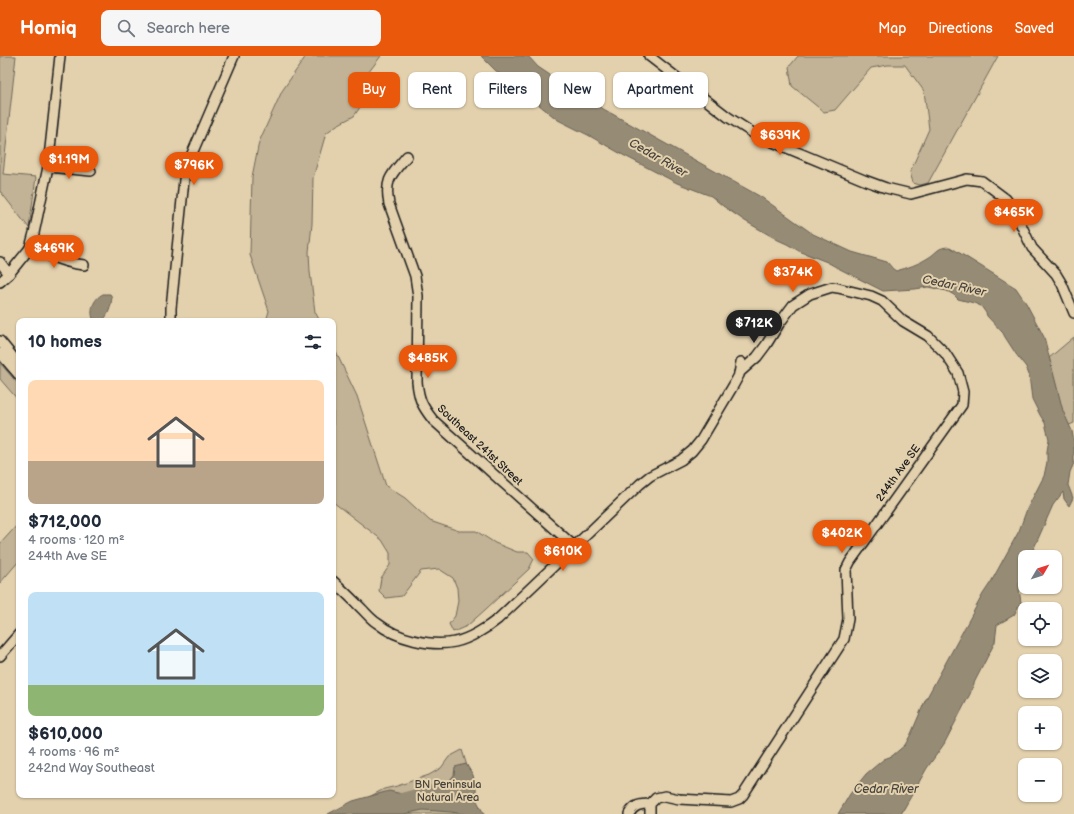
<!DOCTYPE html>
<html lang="en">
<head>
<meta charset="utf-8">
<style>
	body { margin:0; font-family:"Balsamiq Sans",sans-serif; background:#f6f6f7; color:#1f2937; height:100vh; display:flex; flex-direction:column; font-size:15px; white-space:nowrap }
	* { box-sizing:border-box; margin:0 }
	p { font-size:13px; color:#747a83 }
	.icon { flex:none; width:22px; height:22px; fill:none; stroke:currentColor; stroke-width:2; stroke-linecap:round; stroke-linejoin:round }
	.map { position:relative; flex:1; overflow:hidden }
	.details { position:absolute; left:16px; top:262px; width:320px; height:480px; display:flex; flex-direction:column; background:#fff; border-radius:8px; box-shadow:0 1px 3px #0004 }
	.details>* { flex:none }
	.guide { position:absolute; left:348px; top:16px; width:380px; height:36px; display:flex; gap:8px }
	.needle { width:26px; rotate:51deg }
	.tools { position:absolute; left:1018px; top:494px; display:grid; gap:8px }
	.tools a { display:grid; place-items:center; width:44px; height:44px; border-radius:8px; background:#fff; box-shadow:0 1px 3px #0004; font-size:20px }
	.price { position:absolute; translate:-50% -34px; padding:0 9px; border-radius:14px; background:#ea580c; color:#fff; font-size:13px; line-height:26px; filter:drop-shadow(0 1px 2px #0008) }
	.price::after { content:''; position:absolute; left:50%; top:24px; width:12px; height:9px; margin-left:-6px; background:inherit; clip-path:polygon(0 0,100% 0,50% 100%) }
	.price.on { background:#222; color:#fff }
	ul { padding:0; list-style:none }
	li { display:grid; align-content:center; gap:8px; height:212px; padding:0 12px }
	li span { display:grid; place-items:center; height:124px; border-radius:8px; color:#555 }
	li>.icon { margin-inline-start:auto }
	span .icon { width:72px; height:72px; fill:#fffc; stroke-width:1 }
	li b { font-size:17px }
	h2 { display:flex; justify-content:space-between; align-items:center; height:48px; padding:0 12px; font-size:17px }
	.chip { padding:0 14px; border-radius:8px; background:#fff; box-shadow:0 1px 3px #0004; font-size:14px; line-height:36px }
	.chip.on { background:#ea580c; color:#fff }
	header { display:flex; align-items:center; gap:24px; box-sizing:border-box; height:56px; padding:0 20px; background:#ea580c; color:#fff }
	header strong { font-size:19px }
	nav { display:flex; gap:22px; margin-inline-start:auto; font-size:14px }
	.search { width:280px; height:36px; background:#f6f6f7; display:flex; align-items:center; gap:10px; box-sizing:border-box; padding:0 14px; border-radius:8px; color:#747a83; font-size:15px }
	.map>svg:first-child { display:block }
</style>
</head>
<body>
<header>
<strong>Homiq</strong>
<div class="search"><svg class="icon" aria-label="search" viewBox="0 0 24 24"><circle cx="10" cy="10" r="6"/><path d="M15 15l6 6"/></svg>Search here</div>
<nav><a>Map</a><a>Directions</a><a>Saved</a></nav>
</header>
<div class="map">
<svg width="1074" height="758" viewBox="0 0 1074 758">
	<rect width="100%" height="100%" fill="#e3d1ae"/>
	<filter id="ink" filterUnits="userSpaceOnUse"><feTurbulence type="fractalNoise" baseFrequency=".025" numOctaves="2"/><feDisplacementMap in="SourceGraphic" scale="8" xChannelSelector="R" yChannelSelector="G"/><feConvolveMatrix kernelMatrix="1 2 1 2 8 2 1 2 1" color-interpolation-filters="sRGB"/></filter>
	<g filter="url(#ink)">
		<g fill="#c2b396" stroke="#6f6859">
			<polygon points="0,0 16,0 3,118 36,121 29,172 0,135"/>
			<polygon points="306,0 381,0 368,17 365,44 354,60 337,69 326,77 313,122 312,168 309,196 310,216 315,256 320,265 266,265 269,255 250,199 252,121 259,86 282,35"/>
			<polygon points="798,0 998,0 928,127 920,129 913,127 910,116 929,73 924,35 905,9 888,9 871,12 835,54 824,56 792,30 789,11"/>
			<polygon points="1074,281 1074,367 1067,370 1062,356 1049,302"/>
			<polygon points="333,290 357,340 386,430 405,442 430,465 459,475 476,475 495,487 517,496 528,496 534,503 529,513 486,553 467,570 453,576 449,568 455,560 458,545 457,532 453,522 439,513 421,515 402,540 386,542 379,535 381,522 390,509 390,497 382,484 333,446"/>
			<polygon points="0,307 19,329 19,345 0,323"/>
			<polygon points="19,467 19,505 0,527 0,488"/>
			<polygon points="462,694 467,710 478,758 337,758 384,733 397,730 429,719 441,712 449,701"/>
		</g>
		<g fill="#968c76" stroke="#655f52">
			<path d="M 481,0 L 528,0 L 538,11 L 556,23 L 568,28 L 598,50 L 761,141 L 813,178 L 852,196 L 887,206 L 893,213 L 896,215 C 907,212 919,208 928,202 C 938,196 937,191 950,191 L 1016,232 L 1026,247 L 1044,281 L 1063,355 L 1072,375 L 1074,386 L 1074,407 L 1070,416 L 1068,429 L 1073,442 L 1069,450 L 1064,443 L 1063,436 L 1053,449 L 1030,501 L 1025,501 L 1025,514 L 1019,528 L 1019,533 L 1021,546 L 1014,559 L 997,569 L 995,586 L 975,625 L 970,638 L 944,688 L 927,712 L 901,758 L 838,758 L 850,738 L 866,718 L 884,703 L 892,700 L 905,689 L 911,678 L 925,645 L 983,538 L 991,526 L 1019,475 L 1027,453 L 1044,420 L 1047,406 L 1047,395 L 1049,383 L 1045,367 L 1040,359 L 1032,343 L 1029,319 L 1026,311 L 1016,298 L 1005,281 L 1003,277 L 987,260 L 986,257 L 981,250 L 974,247 L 958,243 L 954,239 L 947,235 L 928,231 L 915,233 L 883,235 L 836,211 L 827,206 L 799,195 L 787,188 L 778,184 L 745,165 L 723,150 L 711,140 L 677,127 L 623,99 L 588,79 L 558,64 L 495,14 Z"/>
			<path d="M 103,238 L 110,238 L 112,241 C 111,250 109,259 102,265 L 94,265 C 89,255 93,243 103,238 Z"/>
			<polygon points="466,708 473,719 476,733 477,745 484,758 463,758 451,756 423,754 404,758 328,758 353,745 389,735 411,740 433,739 446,729 454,719 455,711"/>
		</g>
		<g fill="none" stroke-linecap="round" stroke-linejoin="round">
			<polyline stroke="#968c76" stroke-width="14" points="398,745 431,736 451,739 472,754 475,758"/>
			<defs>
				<g id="street">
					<polyline points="649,0 728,61 756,79 864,124 886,132 911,138 967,123 982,125 1006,143 1016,158 1032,192 1056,218 1062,228 1074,257"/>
					<path d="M 407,100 C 392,118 384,123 389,148 L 415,220 L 418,240 L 417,326 C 419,344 422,350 433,364 L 575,491"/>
					<polyline points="48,111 91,115"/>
					<path d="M 30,192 C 48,199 65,207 84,209"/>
					<polyline points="0,206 9,218"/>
					<polyline points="0,226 9,218 30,192 34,177 48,111 60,0"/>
					<polyline points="171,265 171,252 185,114 234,0"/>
					<polyline points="0,285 19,308"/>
					<polyline points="0,297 19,319"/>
					<path d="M 333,525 C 343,534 352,543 362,553 C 367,558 371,563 377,567 C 397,583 431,591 455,586 C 469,583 487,572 498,563 L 640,428 L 650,420 L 681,404 L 692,395 L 701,384 L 733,330 L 739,319 L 741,306"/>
					<polyline points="0,600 19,578"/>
					<path d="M 629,758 C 634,749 640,748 650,748"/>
					<polyline points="650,758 650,748 656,742 665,740 679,743 731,746 739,743 743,739 844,583 848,563 846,514 850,506 962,349 963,336 958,317 945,297 928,280 903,265 882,245 871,240 838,232 832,231 810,238 793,249 779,268 766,289 757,301 739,317"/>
				</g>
			</defs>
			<use href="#street" stroke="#1c1c1c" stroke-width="12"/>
			<use href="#street" stroke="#e3d1ae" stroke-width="9"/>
		</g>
	</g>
	<g text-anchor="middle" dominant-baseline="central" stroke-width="4" stroke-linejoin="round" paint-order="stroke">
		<g font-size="11" fill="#1c1c1c" stroke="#e3d1ae">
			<text transform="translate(480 389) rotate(43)">Southeast 241st Street</text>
			<text transform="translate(898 417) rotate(-54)">244th Ave SE</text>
		</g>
		<g font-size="11" fill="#46423a" stroke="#e3d1ae">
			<text x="448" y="728">BN Peninsula<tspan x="448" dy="13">Natural Area</tspan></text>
		</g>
		<g font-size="12" font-style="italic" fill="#47433c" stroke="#e3d1ae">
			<text transform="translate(658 102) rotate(30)">Cedar River</text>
			<text transform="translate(954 230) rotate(12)">Cedar River</text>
			<text x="886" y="733">Cedar River</text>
		</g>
	</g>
</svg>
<div class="tools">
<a><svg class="needle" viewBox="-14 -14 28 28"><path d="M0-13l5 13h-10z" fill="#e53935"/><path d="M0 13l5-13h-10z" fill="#747a83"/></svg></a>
<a><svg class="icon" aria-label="locate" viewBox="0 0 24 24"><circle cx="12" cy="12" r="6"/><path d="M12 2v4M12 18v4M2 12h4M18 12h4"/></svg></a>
<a><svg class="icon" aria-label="layers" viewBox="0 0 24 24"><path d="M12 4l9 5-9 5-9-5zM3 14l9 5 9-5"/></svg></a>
<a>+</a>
<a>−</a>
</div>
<b class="price" style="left:780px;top:100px">$639K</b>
<b class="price" style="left:69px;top:124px">$1.19M</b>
<b class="price" style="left:194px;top:130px">$796K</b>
<b class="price" style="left:1014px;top:177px">$465K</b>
<b class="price" style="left:54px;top:213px">$469K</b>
<b class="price" style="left:793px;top:237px">$374K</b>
<b class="price on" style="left:754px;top:288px">$712K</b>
<b class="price" style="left:428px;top:323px">$485K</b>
<b class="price" style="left:842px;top:498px">$402K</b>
<b class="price" style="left:563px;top:516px">$610K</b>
<div class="guide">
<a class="chip on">Buy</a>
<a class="chip">Rent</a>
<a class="chip">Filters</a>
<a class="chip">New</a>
<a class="chip">Apartment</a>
</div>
<section class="details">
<h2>10 homes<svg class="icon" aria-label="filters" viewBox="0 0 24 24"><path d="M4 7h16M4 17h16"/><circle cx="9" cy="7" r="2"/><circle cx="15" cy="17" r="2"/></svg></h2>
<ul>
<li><span style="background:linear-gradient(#ffd9b3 65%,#b9a48a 0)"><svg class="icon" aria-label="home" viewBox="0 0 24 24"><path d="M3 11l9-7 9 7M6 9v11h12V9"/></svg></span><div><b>$712,000</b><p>4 rooms · 120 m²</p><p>244th Ave SE</p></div></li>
<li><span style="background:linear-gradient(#bfe0f5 75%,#8fb573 0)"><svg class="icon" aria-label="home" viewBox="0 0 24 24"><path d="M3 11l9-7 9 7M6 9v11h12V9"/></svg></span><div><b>$610,000</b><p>4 rooms · 96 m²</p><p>242nd Way Southeast</p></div></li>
</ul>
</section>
</div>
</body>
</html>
